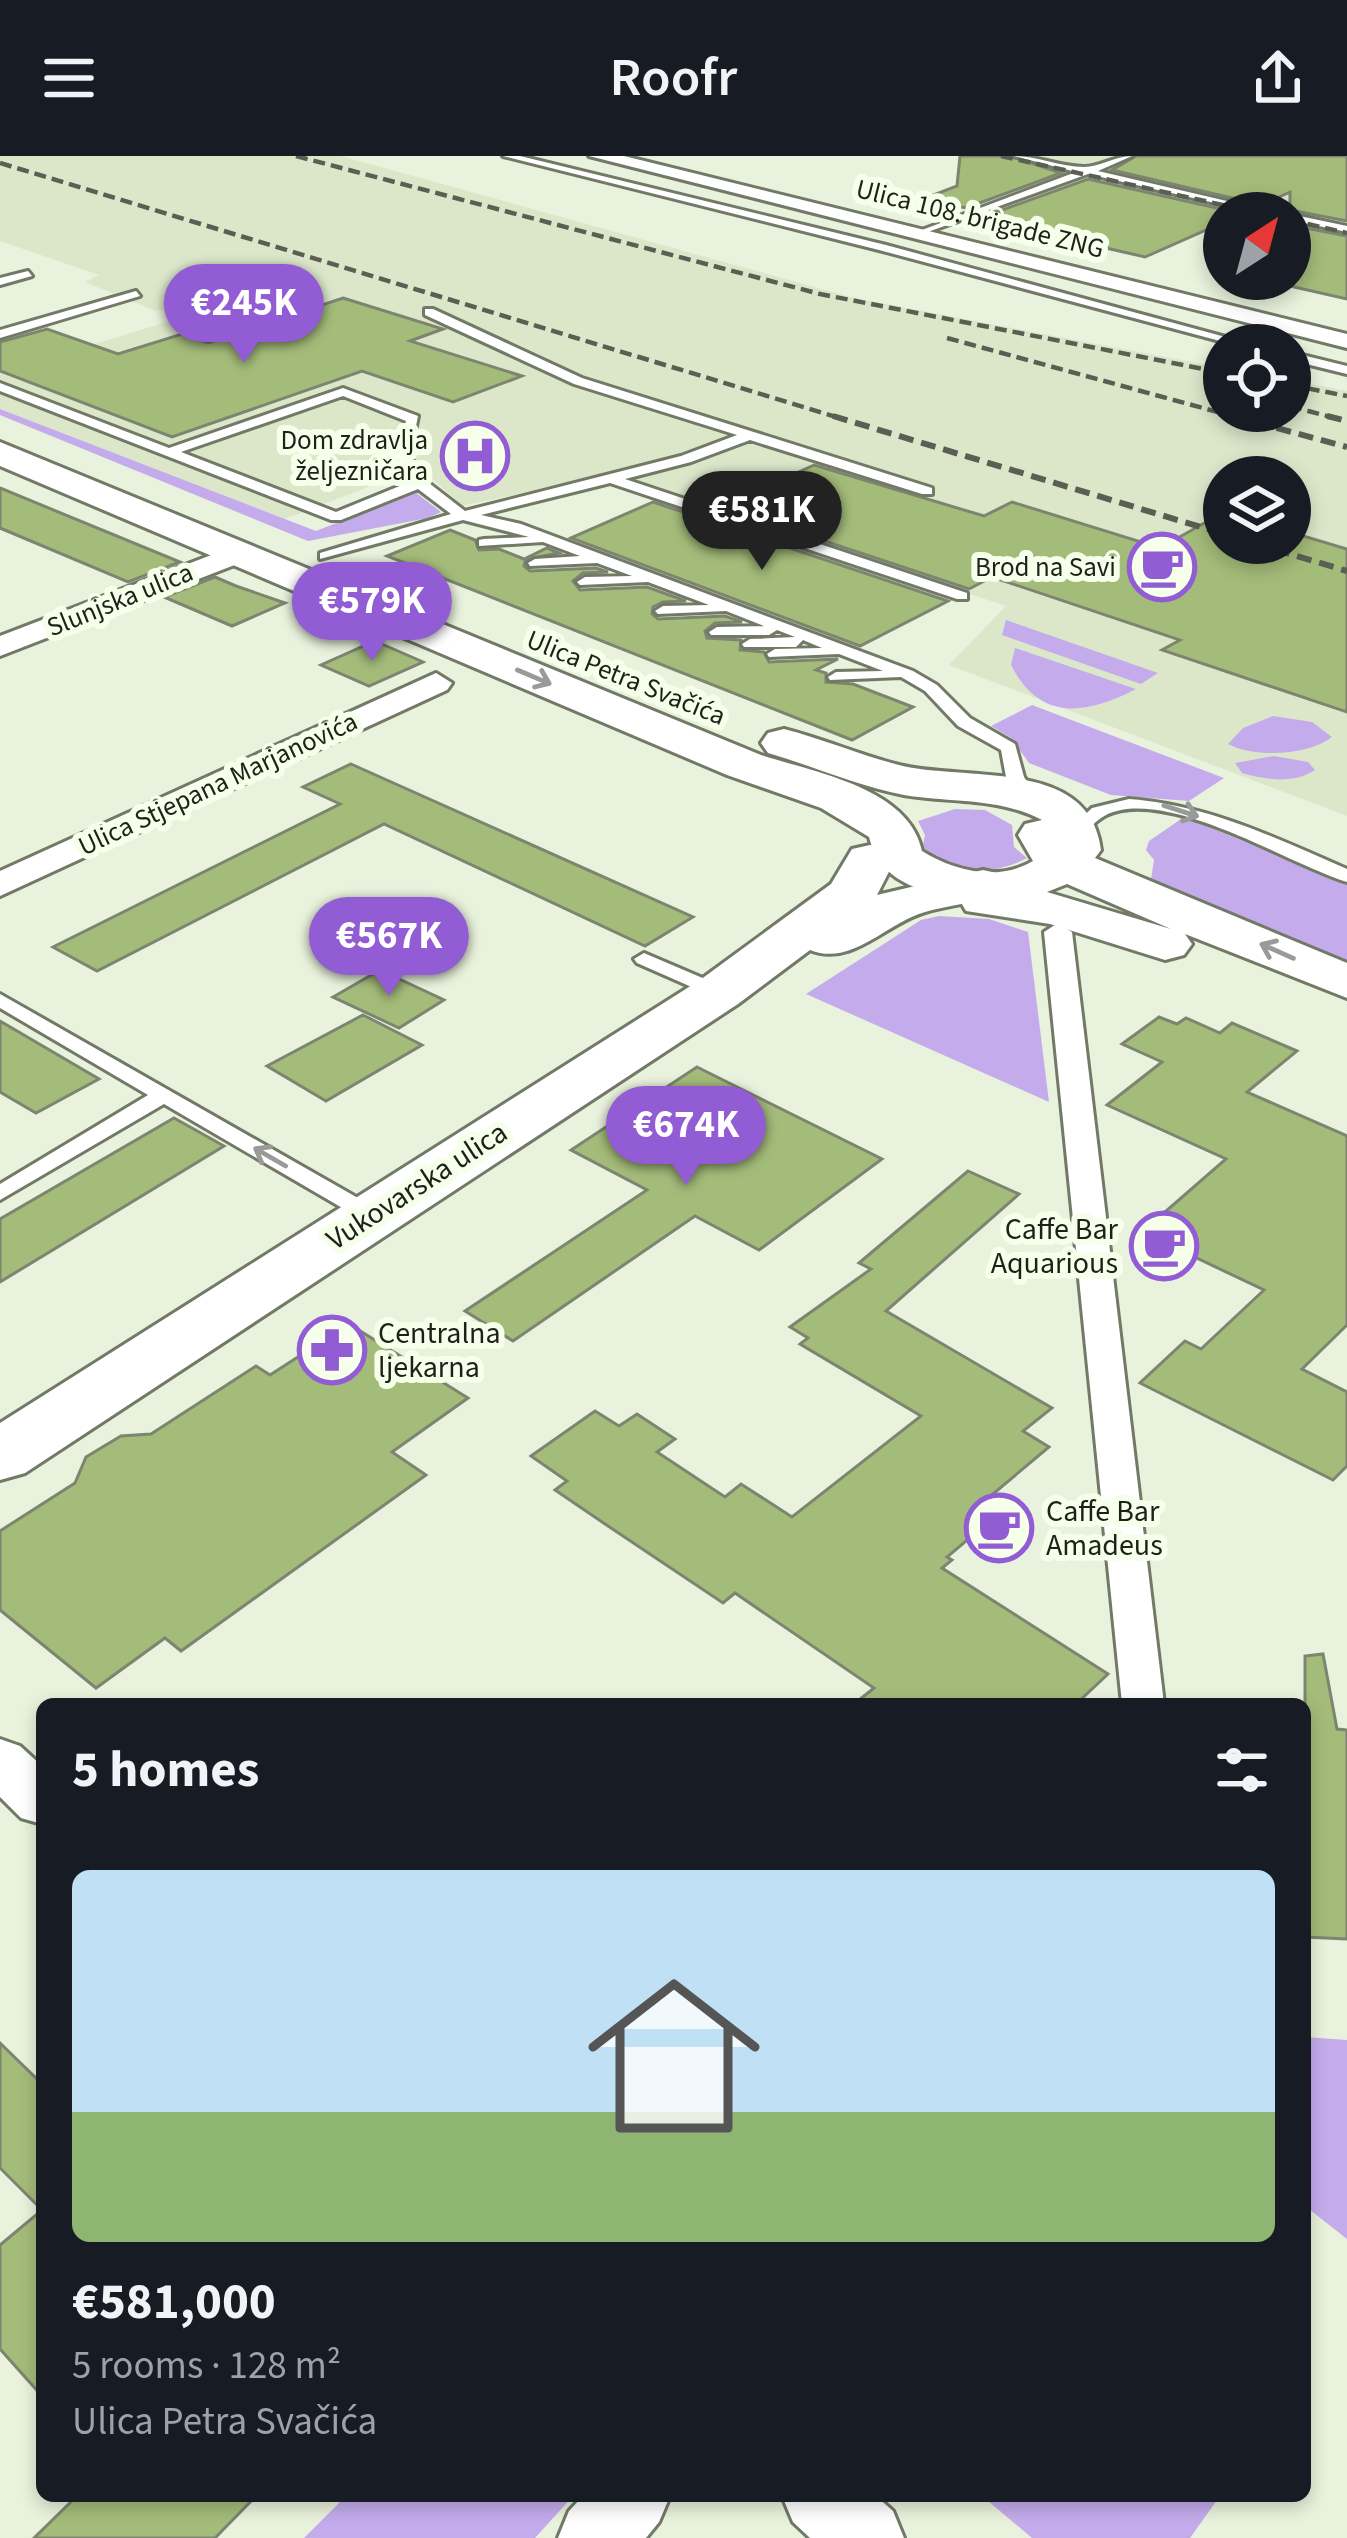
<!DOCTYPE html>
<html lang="en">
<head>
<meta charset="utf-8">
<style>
	body { margin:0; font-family:"Source Sans 3",sans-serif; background:#20242c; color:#f1f3f6; height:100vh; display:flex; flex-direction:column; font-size:45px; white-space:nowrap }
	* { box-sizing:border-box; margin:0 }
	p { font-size:39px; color:#9ea1a6 }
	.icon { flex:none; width:66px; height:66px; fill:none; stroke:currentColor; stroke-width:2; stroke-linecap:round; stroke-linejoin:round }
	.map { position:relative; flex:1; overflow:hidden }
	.side { position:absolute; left:36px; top:1542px; width:1275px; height:804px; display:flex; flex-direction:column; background:#171b24; border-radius:18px; box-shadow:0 6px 18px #0003 }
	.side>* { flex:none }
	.needle { width:78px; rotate:36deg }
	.fabs { position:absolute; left:1203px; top:36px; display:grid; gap:24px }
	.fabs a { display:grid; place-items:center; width:108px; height:108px; border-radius:50%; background:#171b24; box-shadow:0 6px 18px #0003; font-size:60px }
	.price { position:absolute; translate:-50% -102px; padding:0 27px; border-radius:42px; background:#915cd4; color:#fff; font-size:39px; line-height:78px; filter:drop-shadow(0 3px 6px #0008) }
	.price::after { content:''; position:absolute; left:50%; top:72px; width:36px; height:27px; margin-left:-18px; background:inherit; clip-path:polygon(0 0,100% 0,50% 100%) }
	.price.selected { background:#222; color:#fff }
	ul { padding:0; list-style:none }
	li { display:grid; align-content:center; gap:24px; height:636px; padding:0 36px }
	li span { display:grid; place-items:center; height:372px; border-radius:18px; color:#555 }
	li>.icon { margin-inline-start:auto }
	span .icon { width:216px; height:216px; fill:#fffc; stroke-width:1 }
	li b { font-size:51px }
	h2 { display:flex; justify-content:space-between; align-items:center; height:144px; padding:0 36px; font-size:51px }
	header { display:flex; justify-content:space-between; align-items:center; height:156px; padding:0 36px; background:#171b24; font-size:54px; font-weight:600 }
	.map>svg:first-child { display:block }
</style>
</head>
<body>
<header><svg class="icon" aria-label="menu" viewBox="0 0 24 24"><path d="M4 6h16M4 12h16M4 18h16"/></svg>Roofr<svg class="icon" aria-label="share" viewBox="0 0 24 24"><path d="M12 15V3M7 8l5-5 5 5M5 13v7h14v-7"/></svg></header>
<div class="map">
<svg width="1347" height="2382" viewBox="0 0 1347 2382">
	<rect width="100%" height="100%" fill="#e9f2dc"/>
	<g fill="#dce7ca" fill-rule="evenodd">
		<path d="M 0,0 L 341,0 L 854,142 L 1224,212 L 1224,255 L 1290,255 L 1290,224 L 1347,235 L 1347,660 L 949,509 L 1006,450 L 609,319 L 461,350 L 420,311 L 285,363 L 0,253 L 0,217 L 173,164 L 333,225 L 385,199 L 220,142 L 156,155 L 85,126 L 99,119 L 0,85 ZM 1224,321 L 1290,321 L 1290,387 L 1224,387 Z"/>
		<polygon points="1011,0 1347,0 1347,76 1290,63 1290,57 1264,57"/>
	</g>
	<g fill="#c4acec">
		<polygon points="0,253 316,375 415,336 441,356 428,362 308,385 0,259"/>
		<polygon points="1006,464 1158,517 1141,528 1002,479"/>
		<path d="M 1015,492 L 1136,533 C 1086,559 1040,566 1011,509 Z"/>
		<polygon points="1032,549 1224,622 1189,645 1111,639 1029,607 1011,582 991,570"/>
		<path d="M 1273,560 L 1312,566 L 1332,581 C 1308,600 1254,602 1228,588 L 1243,572 Z"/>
		<path d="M 1274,600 L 1308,606 L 1315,614 C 1294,628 1266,624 1242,617 L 1235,607 Z"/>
		<path d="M 955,653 L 985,654 L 1012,669 L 1014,691 L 1027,702 C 992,720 954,720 922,694 L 925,679 L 918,665 Z"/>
		<polygon points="1184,661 1347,727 1347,807 1151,723 1154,704 1146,694 1149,685"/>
		<polygon points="939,760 989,763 1028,776 1049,946 806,838 921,764"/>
		<polygon points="1305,1881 1347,1884 1347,2083 1305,2050"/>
		<polygon points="346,2340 573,2340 535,2382 304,2382"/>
		<polygon points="982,2340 1220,2340 1190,2382 1032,2382"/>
	</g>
	<g fill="#a4bc7a" stroke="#7d8571" stroke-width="3">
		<polygon points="960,0 1010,0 1061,17 966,52 923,43 957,30"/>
		<polygon points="1136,0 1347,0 1347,65 1290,54 1290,36 1262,49 1112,14"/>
		<polygon points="1088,23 1239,57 1224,57 1224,66 1145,101 1032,75 1044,70 991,58"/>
		<polygon points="1290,69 1347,80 1347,143 1290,130"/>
		<polygon points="343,142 443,173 410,185 522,220 453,246 362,215 172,281 0,215 0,186 47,173 118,198 182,178 208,187"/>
		<polygon points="814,309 984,360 1012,346 1160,392 1224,356 1224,387 1290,387 1290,376 1347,393 1347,556 1162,494 1180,484 992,421 969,433 722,351"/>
		<polygon points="0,332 180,406 128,426 0,372"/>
		<polygon points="653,346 948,445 860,490 571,382"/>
		<polygon points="450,374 475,384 479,394 499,393 524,403 547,392 559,397 526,403 524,410 530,415 596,412 608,416 583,417 573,425 580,434 647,431 686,445 663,446 653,451 652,458 658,463 725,460 742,466 715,467 705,475 707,482 741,484 740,494 764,496 769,506 838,503 816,514 826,517 826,526 853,528 913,551 852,584 387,400"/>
		<polygon points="215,421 236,430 285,447 232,470 164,441"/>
		<polygon points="375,485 423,506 369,530 321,509"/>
		<polygon points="351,608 693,761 645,790 384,668 97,815 53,791 340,648 303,631"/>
		<polygon points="380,814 444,844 399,872 333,841"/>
		<polygon points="363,859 422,889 326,945 267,910"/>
		<polygon points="1159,861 1177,868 1186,862 1220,877 1232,867 1297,895 1247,936 1347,980 1347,1169 1302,1213 1347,1236 1347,1310 1333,1324 1140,1227 1185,1185 1201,1193 1264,1134 1142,1076 1226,1003 1107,949 1162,906 1122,888"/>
		<polygon points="0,865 99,923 36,957 0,936"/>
		<polygon points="697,911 882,1003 759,1094 695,1060 513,1185 465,1155 647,1034 571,994"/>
		<polygon points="174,962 224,990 0,1126 0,1063"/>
		<polygon points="968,1015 1019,1038 886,1155 1052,1252 1023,1275 1049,1291 981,1348 998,1358 947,1401 952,1404 942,1412 1108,1518 1076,1548 854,1548 874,1532 735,1437 723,1447 608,1370 555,1334 567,1325 531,1300 595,1255 619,1270 637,1258 675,1283 657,1296 725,1341 741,1328 792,1361 921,1260 800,1188 808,1182 790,1171 871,1113 859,1107"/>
		<polygon points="349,1168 468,1242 392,1296 426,1319 181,1495 165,1482 96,1532 0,1454 0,1375 75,1327 86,1301 121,1280 151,1278 256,1210 270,1219"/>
		<polygon points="1323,1498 1337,1573 1347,1574 1347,1783 1305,1781 1305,1500"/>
		<polygon points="0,1887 42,1928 42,2054 0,2012"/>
		<polygon points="42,2054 42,2240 0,2193 0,2089"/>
		<polygon points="77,2340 256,2340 215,2382 34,2382"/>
	</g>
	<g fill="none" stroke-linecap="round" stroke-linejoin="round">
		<defs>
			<g id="service">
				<polygon points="503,0 520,0 886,89 1255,189 1235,189 879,94"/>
				<path d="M 1014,0 C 1038,0 1060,11 1084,11 C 1100,11 1115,0 1132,0 L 1098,15 L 1278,57 L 1259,57 L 1088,18 L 914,81 L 914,77 L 1076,16 Z"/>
				<polygon points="1290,58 1347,70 1347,76 1290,64"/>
				<polygon points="28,115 32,120 0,129 0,122"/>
				<polygon points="136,135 140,140 0,182 0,174"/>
				<path d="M 425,153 L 433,153 L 582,222 L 932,332 L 932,338 L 922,338 L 750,284 L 691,306 L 625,323 L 967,437 L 967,443 L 957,443 L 610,327 L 481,359 L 521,368 L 913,515 L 937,529 L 970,562 L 1015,588 L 1024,621 L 1037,640 L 1034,644 L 1022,644 L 1006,621 L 1001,594 L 958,570 L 925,535 L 901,521 L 830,524 L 828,521 L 836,516 L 883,515 L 839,498 L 769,501 L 767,498 L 775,493 L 822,492 L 803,484 L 796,491 L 744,491 L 742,488 L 750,483 L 795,481 L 777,474 L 769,479 L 711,479 L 709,476 L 717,471 L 764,470 L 726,455 L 658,458 L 655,455 L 663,450 L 709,449 L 648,426 L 580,429 L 577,426 L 585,421 L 632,420 L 597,407 L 530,410 L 528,407 L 535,403 L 580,400 L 543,386 L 479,390 L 479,384 L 484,383 L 529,381 L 463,364 L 320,403 L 320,397 L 451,358 L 418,333 L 341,364 L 331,364 L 0,235 L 0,227 L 169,292 L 343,232 L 418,260 L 410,300 L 425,324 L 465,355 L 681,300 L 737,279 L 574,228 L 425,159 ZM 343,240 L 406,265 L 396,300 L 412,325 L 336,356 L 181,296 Z"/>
				<polygon points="1290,196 1347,210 1347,218 1290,204"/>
				<path d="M 1129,643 C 1208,649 1276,682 1347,713 L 1347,726 C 1288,708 1166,630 1106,659 C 1094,665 1088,676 1076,681 L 1067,676 L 1092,652 Z"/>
				<polygon points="644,797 726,832 729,836 726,840 712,840 637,807 634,803"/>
				<polygon points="0,838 379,1054 382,1059 379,1064 363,1064 164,948 0,1044 0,1028 148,939 0,852"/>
			</g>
			<polygon id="pedestrian" points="1058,767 1072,776 1164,1548 1122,1548 1044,776"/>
			<g id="minor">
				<polygon points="589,0 624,0 1347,178 1347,192"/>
				<polygon points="240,388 250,391 255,397 250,403 0,500 0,480"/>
				<polygon points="436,517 452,527 447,534 0,740 0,715"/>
				<polygon points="0,1583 20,1590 42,1610 42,1668 21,1662 0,1641"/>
				<polygon points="583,2340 670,2340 659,2366 646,2382 558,2382 569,2355"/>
				<polygon points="782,2340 876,2340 893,2355 904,2382 810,2382 793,2366"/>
			</g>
			<path id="secondary" d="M 870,689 L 888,693 L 895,704 L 877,739 L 983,714 L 1001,718 L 1009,729 L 1001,740 C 976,746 950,749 925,756 C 886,767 852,811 810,794 L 738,848 L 25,1317 L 0,1324 L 0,1267 L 700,824 L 831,728 L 852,693 Z"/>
			<path id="primary" d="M 0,286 L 761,599 C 812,616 909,631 922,695 C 954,715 998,726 1033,705 L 1018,679 L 1025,668 L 1042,664 C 998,641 951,647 904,639 C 857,630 813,610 768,597 L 761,587 L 768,577 L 784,573 C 823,583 860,599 899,609 C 965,626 1090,601 1101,694 L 1095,702 L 1347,807 L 1347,842 L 1185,778 L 1192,788 L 1184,799 L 1165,804 L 1050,768 L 966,755 L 959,743 C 919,735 879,725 869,681 L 821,652 L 727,619 L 0,310 ZM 1067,728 L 1171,773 L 1047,736 Z"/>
		</defs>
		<use href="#service" stroke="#727966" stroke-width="6"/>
		<use href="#pedestrian" stroke="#727966" stroke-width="6"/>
		<use href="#minor" stroke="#727966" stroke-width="6"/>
		<use href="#secondary" stroke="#727966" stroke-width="6"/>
		<use href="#primary" stroke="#727966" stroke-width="6"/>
		<use href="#service" fill="#fff" fill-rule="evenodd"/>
		<use href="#pedestrian" fill="#fff" fill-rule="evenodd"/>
		<use href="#minor" fill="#fff" fill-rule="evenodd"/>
		<use href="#secondary" fill="#fff" fill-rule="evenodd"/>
		<use href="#primary" fill="#fff" fill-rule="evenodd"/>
		<g stroke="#5b5f53" stroke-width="4.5" stroke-dasharray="12 6" stroke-linecap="butt">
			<polyline points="296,0 820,138 1224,217"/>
			<polyline points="1001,0 1259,57"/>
			<polyline points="0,7 843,263"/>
			<polyline points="1290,64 1347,77"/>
			<polyline points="947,182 1243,263"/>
			<polyline points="1290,229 1347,240"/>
			<polyline points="1290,250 1338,263"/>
		</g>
		<g stroke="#5b5f53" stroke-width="6" stroke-dasharray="15 8" stroke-linecap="butt">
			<polyline points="833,260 1224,378"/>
			<polyline points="1232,260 1347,291"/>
			<polyline points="1327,260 1347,265"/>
			<polyline points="1253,387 1347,415"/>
		</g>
	</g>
	<defs><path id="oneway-shaft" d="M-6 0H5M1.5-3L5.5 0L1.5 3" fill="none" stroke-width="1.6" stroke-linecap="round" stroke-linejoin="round" transform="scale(3)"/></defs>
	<g stroke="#9a9b98">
		<use href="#oneway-shaft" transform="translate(534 521) rotate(23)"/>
		<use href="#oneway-shaft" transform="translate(1181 655) rotate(18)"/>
		<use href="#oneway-shaft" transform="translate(1277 795) rotate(-156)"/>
		<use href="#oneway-shaft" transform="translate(270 1001) rotate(-150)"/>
	</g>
	<defs>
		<symbol id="hospital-ring" viewBox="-11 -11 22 22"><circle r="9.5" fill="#f6ffe9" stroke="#915cd4" stroke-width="1.5"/><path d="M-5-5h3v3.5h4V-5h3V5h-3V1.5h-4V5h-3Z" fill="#915cd4"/></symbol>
		<symbol id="cafe-ring" viewBox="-11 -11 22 22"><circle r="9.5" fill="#f6ffe9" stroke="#915cd4" stroke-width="1.5"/><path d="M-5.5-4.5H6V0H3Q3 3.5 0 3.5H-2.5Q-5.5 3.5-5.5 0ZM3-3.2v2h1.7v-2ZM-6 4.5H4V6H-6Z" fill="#915cd4"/></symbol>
		<symbol id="pharmacy-ring" viewBox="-11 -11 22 22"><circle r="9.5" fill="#f6ffe9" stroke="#915cd4" stroke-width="1.5"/><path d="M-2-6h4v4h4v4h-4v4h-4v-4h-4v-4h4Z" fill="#915cd4"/></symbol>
	</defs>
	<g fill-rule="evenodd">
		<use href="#hospital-ring" x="437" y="262" width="76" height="76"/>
		<use href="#cafe-ring" x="1124" y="373" width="76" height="76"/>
		<use href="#cafe-ring" x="1126" y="1052" width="76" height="76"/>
		<use href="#pharmacy-ring" x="294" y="1156" width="76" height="76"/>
		<use href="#cafe-ring" x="961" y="1334" width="76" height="76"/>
	</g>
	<g text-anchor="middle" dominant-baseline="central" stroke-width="12" stroke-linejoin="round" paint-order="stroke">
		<g font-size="27" fill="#1e2119" stroke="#f6ffe9">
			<text transform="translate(980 63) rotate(14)">Ulica 108. brigade ZNG</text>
			<text transform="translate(120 444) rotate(-22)">Slunjska ulica</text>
			<text transform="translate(626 522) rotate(22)">Ulica Petra Svačića</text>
			<text transform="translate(218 628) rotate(-25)">Ulica Stjepana Marjanovića</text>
		</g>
		<g font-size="27" fill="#1e2119" stroke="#f6ffe9" text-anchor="end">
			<text x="428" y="284">Dom zdravlja<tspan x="428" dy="31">željezničara</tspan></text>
			<text x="1116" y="411">Brod na Savi</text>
		</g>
		<g font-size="30" fill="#1e2119" stroke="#f6ffe9">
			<text transform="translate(417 1030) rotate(-33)">Vukovarska ulica</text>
		</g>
		<g font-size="30" fill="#1e2119" stroke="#f6ffe9" text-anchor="start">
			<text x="1118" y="1073" text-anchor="end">Caffe Bar<tspan x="1118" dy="34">Aquarious</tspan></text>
			<text x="378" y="1177">Centralna<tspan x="378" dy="34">ljekarna</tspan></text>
			<text x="1046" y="1355">Caffe Bar<tspan x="1046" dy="34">Amadeus</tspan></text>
		</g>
	</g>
</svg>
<div class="fabs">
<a><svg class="needle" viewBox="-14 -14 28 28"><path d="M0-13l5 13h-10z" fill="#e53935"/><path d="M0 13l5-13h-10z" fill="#9ea1a6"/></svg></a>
<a><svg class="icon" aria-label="locate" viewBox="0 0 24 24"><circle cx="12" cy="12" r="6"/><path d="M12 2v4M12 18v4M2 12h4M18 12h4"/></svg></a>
<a><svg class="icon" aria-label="layers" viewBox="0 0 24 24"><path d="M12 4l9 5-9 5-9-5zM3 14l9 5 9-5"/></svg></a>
</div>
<b class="price" style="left:244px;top:210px">€245K</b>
<b class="price selected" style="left:762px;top:417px">€581K</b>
<b class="price" style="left:372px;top:508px">€579K</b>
<b class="price" style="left:389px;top:843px">€567K</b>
<b class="price" style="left:686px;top:1032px">€674K</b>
<section class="side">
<h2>5 homes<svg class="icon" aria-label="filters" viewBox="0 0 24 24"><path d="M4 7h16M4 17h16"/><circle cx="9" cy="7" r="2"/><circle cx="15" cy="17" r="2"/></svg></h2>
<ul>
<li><span style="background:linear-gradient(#bfe0f5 65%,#8fb573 0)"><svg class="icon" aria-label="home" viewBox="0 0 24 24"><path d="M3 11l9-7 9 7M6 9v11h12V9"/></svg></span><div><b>€581,000</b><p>5 rooms · 128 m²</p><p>Ulica Petra Svačića</p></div></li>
</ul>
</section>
</div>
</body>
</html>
